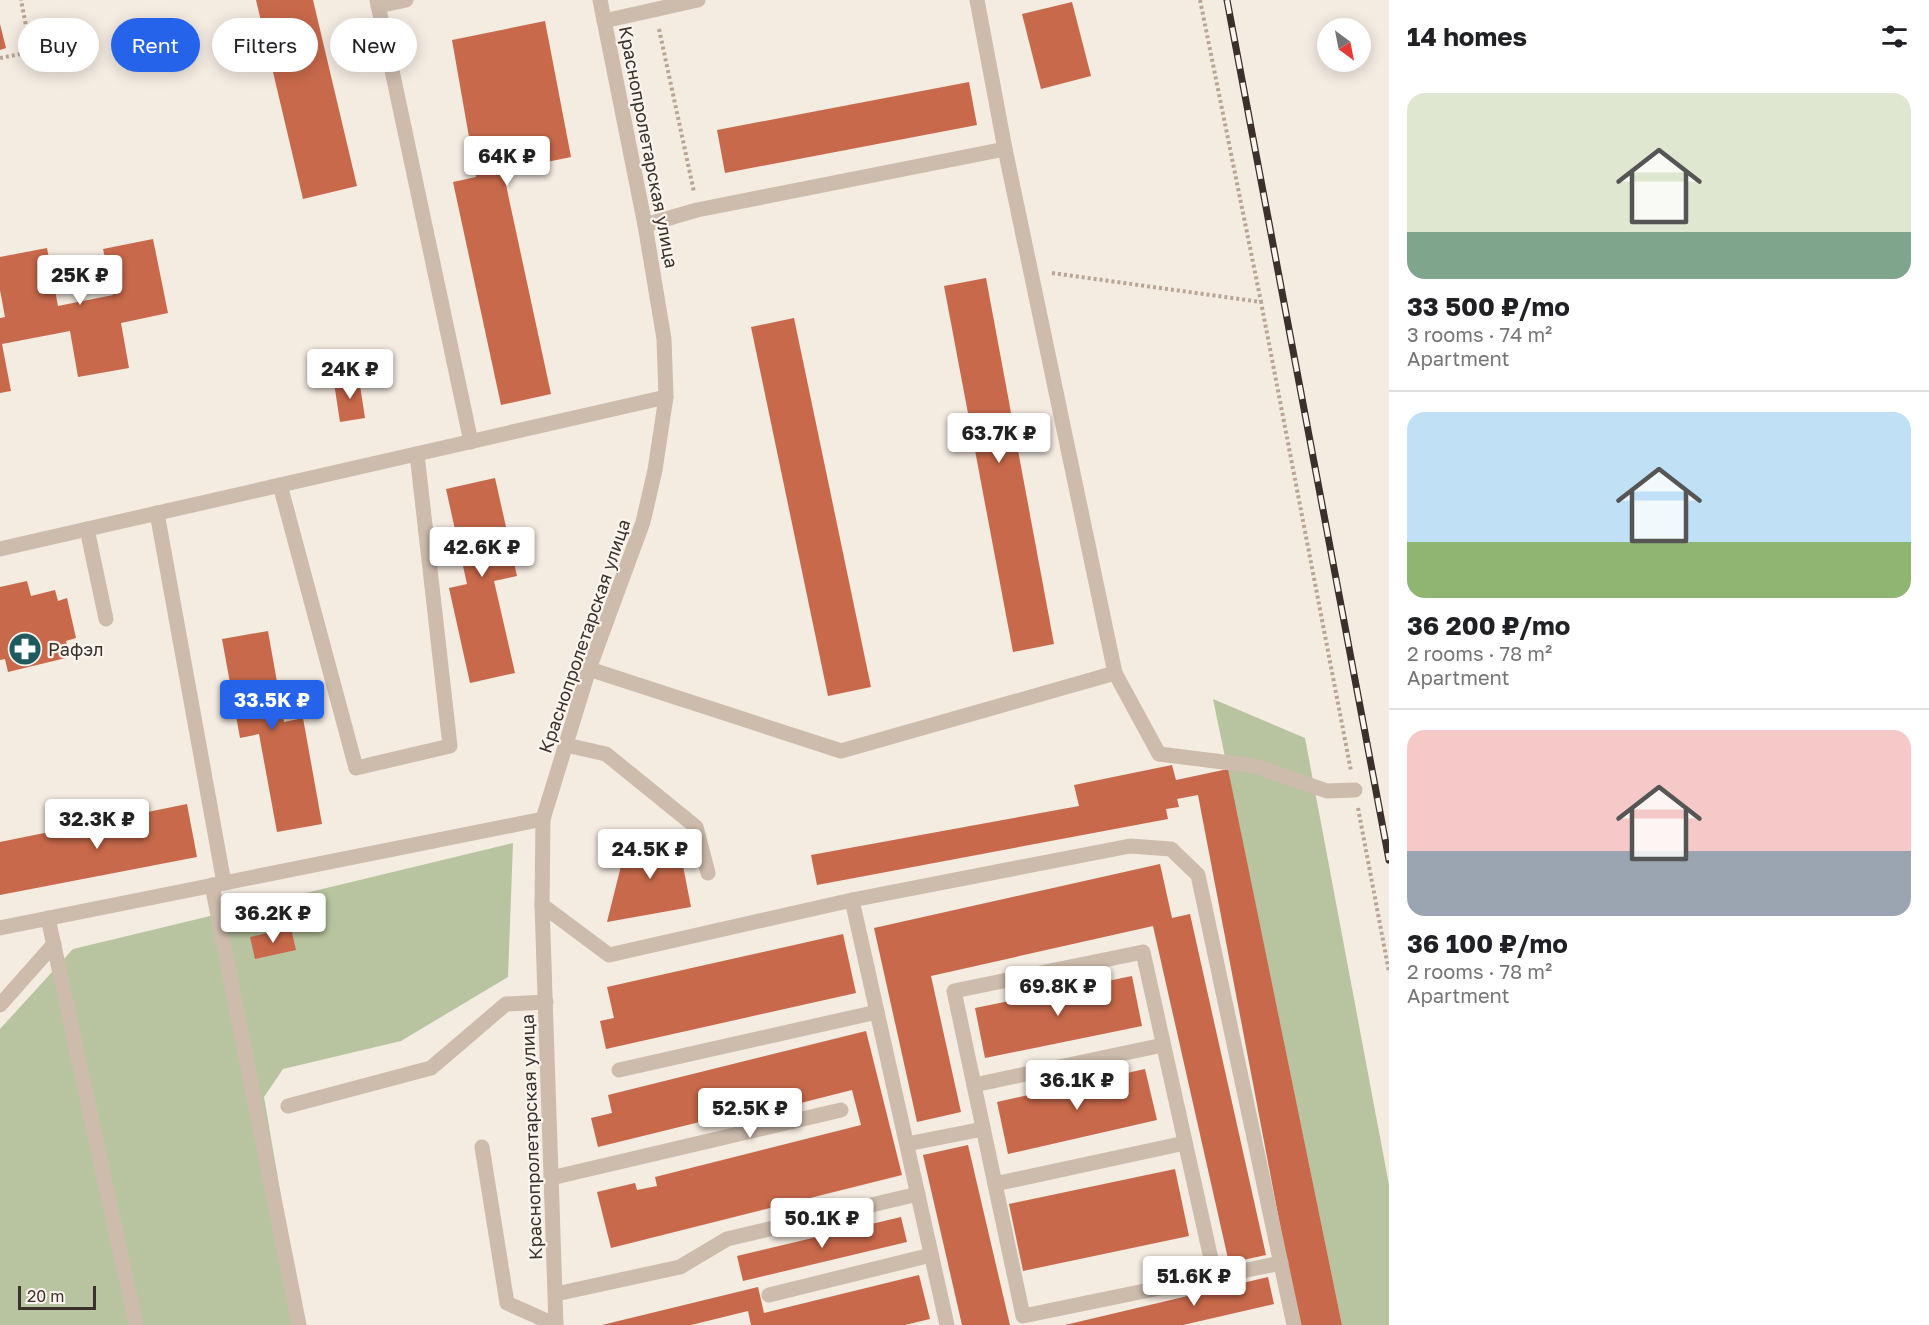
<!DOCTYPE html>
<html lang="en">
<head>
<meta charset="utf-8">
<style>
	body { margin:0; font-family:"Golos Text",sans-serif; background:#f6f6f6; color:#202124; height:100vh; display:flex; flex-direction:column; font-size:22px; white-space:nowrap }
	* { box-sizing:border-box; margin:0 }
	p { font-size:20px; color:#757577 }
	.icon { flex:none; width:33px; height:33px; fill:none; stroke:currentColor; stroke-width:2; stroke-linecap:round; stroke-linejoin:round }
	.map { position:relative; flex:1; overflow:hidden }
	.details { display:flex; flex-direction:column; background:#fff; width:540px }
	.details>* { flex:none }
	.banner { position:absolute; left:18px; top:18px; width:570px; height:54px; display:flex; gap:12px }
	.needle { width:39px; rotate:148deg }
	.fabs { position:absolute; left:1317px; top:18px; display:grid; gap:12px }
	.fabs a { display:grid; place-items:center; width:54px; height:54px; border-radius:50%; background:#fff; box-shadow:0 3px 15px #0003; font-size:30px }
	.scale { position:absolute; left:18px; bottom:15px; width:78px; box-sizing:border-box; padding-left:6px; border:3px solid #3b302b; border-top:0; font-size:16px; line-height:21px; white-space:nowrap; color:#3b302b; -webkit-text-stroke:4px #fbf5ee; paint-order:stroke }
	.price { position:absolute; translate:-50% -51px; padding:0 14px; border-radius:6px; background:#fff; color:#222; font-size:20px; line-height:39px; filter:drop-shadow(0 2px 3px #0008) }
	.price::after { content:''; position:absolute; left:50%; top:36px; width:18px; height:14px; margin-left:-9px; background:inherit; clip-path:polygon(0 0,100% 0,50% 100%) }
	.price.active { background:#2563eb; color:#fff }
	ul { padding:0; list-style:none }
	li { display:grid; align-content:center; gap:12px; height:318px; padding:0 18px }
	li+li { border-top:2px solid #e0e0e0 }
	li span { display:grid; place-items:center; height:186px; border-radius:18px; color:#555 }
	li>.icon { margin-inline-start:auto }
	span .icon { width:108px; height:108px; fill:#fffc; stroke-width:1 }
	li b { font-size:26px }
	h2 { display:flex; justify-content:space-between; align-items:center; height:72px; padding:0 18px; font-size:26px }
	.pill { padding:0 21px; border-radius:27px; background:#fff; box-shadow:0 3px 15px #0003; font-size:21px; line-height:54px }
	.pill.active { background:#2563eb; color:#fff }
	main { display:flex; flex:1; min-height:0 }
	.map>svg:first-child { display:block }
</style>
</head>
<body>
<main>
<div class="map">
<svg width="1389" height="1325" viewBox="0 0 1389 1325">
	<rect width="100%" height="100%" fill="#f4ebe1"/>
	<g fill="#b8c4a0">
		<polygon points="1213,699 1305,738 1389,1185 1389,1325 1342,1325"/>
		<polygon points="513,843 508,977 401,1041 283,1069 264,1097 303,1325 0,1325 0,1029 73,949"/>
	</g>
	<g fill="#c8694b">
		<polygon points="256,0 313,0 357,186 303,199"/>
		<polygon points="1072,2 1091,76 1041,89 1022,14"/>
		<polygon points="545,21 571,157 503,171 551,394 501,405 453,182 476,177 452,40"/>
		<polygon points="0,24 6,48 0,50"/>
		<polygon points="969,82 977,125 725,173 717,130"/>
		<polygon points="153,239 168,313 121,323 129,368 78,377 70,331 2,344 11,391 0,393 0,318 5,317 0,290 0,257 47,248 58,306 113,295 103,249"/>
		<polygon points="986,278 1054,644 1013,652 944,286"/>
		<polygon points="794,318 871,687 828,696 751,327"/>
		<polygon points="359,379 365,418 340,422 334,383"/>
		<polygon points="495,478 517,576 494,581 515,673 470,683 449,588 467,584 446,489"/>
		<polygon points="27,581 31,596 55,590 58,601 67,598 76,638 66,641 70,657 8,672 5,659 0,660 0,587"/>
		<polygon points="268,631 284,722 303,718 322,824 277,832 259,734 240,738 222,639"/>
		<polygon points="1172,765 1176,780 1228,769 1342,1325 1299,1325 1198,795 1177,799 1179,807 1166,809 1168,819 817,885 811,855 1079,806 1074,785"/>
		<polygon points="187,804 197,857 0,895 0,842"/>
		<polygon points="677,835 691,907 607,922 626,846"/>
		<polygon points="1160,864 1172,918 1190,914 1266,1255 1229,1263 1153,926 931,976 961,1112 917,1122 874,928"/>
		<polygon points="291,928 296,950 255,959 250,937"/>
		<polygon points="843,934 856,993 606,1049 600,1021 614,1018 607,987"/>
		<polygon points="1132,976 1142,1026 985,1058 975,1008"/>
		<polygon points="866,1031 902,1175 611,1248 597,1192 635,1183 637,1190 657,1186 655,1177 861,1125 852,1090 717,1124 716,1118 598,1147 591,1118 612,1113 608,1095"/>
		<polygon points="1145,1069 1157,1120 1008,1154 997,1102"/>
		<polygon points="968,1145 1010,1325 962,1325 923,1155"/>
		<polygon points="1175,1169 1189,1236 1023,1271 1009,1204"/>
		<polygon points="901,1217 907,1242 743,1281 737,1256"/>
		<polygon points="919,1275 930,1319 905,1325 751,1325 748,1311 691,1325 602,1325 758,1287 764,1313"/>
		<polygon points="1268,1277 1274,1304 1183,1325 1065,1325"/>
	</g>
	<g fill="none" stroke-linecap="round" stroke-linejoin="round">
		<g stroke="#b9a596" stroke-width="4" stroke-dasharray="3 3" stroke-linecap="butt">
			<polyline points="1200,0 1261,302"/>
			<polyline points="659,29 694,192"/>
			<polyline points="0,58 31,52 21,0"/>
			<polyline points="1052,273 1261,302 1351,771"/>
			<polyline points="1358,808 1389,972"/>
		</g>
		<g stroke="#cdbbac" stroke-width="15">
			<polyline points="377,0 471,442"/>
			<polyline points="977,0 1005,149 1115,673 1159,754 1255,766 1327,791 1355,790"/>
			<polyline points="378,6 406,0"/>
			<polyline points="604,21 698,0"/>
			<polyline points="645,225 697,210 1005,149"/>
			<polyline points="280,485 356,768 450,746 417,454"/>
			<polyline points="157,513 224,883"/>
			<polyline points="87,529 106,619"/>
			<polyline points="0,549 666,397"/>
			<polyline points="589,669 841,751 1115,673"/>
			<polyline points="566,745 606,754 696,827 708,873"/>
			<polyline points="212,885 299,1325"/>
			<polyline points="852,900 947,1325"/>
			<polyline points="542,905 609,955 852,900 1130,846 1171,849 1198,875 1294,1325"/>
			<polyline points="48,918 136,1325"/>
			<polyline points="0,928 543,819"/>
			<polyline points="0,1005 54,944"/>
			<polyline points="619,1070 877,1012"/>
			<polyline points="974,1085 1163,1045"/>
			<polyline points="288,1106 431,1068 506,1004 546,1002"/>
			<polyline points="907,1144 983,1129"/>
			<polyline points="482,1147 507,1303 556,1325"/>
			<polyline points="551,1178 841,1110"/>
			<polyline points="995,1184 1185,1143"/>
			<polyline points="1215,1277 1143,952 954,991 1023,1316 1281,1263"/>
			<polyline points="556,1294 680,1267 727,1239 918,1194"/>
			<polyline points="769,1295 931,1255"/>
			<polyline points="556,1325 542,905 543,819 589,669 643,522 655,470 666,397 664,339 645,225 600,0"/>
		</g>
		<defs>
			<polyline id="rail" points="1227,0 1389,860"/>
		</defs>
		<use href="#rail" stroke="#3b302b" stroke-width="7"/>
		<use href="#rail" stroke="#fbf5ee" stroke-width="4.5" stroke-dasharray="14" stroke-linecap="butt"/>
	</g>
	<defs>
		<symbol id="pharmacy-disc" viewBox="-11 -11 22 22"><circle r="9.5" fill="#1f5a5e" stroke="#fbf5ee"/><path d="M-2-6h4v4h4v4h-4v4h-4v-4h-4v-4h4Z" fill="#fff"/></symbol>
	</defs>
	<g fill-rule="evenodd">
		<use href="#pharmacy-disc" x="6" y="630" width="38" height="38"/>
	</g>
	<g text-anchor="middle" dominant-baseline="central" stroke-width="4.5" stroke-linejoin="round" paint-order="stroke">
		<g font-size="18" fill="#3b302b" stroke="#fbf5ee">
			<text transform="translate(649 147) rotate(79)">Краснопролетарская улица</text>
			<text transform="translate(584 636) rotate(-71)">Краснопролетарская улица</text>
			<text transform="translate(531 1137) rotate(-92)">Краснопролетарская улица</text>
		</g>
		<g font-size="18" fill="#3b302b" stroke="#fbf5ee" text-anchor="start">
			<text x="48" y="649">Рафэл</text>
		</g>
	</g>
</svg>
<div class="fabs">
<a><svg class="needle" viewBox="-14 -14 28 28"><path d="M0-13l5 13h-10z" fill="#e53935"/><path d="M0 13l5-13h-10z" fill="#757577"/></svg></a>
</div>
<div class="scale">20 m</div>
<b class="price" style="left:507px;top:187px">64K ₽</b>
<b class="price" style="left:80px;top:306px">25K ₽</b>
<b class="price" style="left:350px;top:400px">24K ₽</b>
<b class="price" style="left:999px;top:464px">63.7K ₽</b>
<b class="price" style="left:482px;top:578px">42.6K ₽</b>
<b class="price active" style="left:272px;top:731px">33.5K ₽</b>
<b class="price" style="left:97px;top:850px">32.3K ₽</b>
<b class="price" style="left:650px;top:880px">24.5K ₽</b>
<b class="price" style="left:273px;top:944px">36.2K ₽</b>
<b class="price" style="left:1058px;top:1017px">69.8K ₽</b>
<b class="price" style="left:1077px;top:1111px">36.1K ₽</b>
<b class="price" style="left:750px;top:1139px">52.5K ₽</b>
<b class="price" style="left:822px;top:1249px">50.1K ₽</b>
<b class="price" style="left:1194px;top:1307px">51.6K ₽</b>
<div class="banner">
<a class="pill">Buy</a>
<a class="pill active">Rent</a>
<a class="pill">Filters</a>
<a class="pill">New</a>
</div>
</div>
<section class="details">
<h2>14 homes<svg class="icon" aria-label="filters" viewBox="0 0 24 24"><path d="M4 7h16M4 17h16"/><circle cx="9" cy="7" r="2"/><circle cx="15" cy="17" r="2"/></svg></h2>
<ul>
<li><span style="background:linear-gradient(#dfe7d0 75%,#7fa58c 0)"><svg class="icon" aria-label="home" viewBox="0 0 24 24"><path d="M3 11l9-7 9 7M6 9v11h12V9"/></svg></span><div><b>33 500 ₽/mo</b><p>3 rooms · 74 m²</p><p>Apartment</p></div></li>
<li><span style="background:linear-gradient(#bfe0f5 70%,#8fb573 0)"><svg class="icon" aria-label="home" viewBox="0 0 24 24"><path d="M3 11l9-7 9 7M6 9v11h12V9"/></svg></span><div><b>36 200 ₽/mo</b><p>2 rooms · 78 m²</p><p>Apartment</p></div></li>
<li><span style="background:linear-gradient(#f6c9c9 65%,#9aa5b1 0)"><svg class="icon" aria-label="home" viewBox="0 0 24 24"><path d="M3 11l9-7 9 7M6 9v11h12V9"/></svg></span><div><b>36 100 ₽/mo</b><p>2 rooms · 78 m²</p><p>Apartment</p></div></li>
</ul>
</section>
</main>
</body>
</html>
